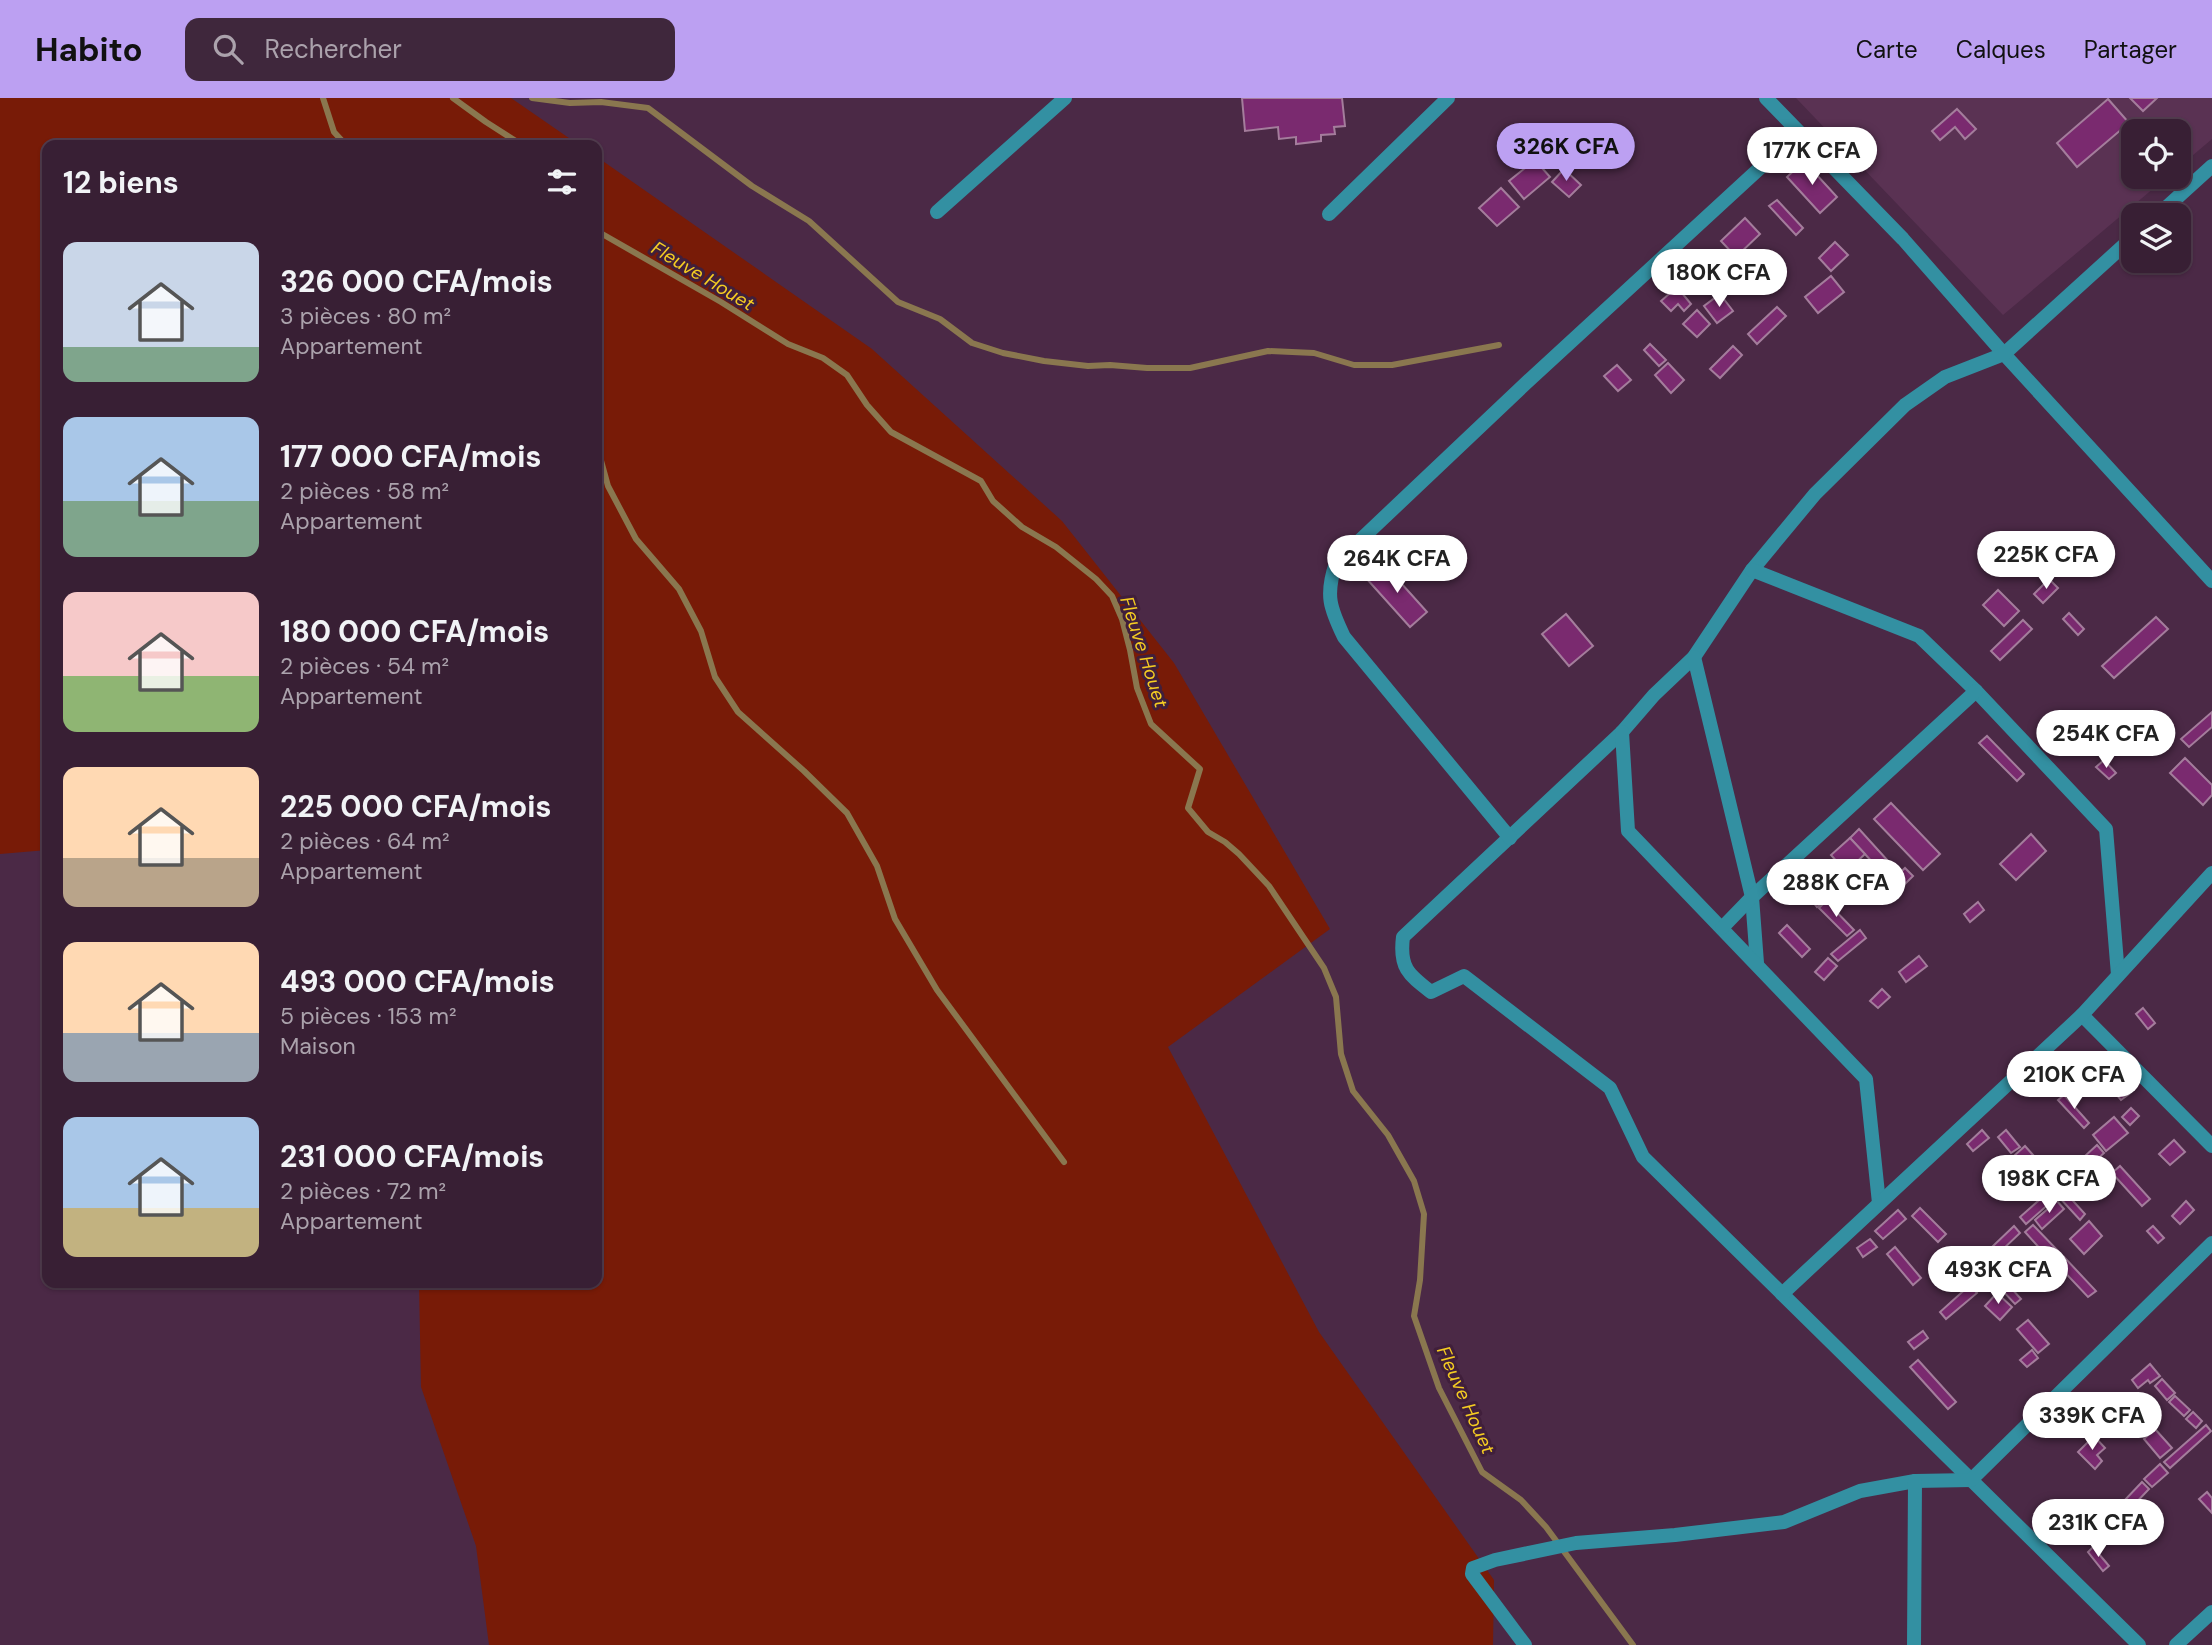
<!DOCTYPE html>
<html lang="fr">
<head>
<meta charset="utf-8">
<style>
	body { margin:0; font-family:"DM Sans",sans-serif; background:#3f273c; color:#f1f3f6; height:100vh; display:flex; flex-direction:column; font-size:26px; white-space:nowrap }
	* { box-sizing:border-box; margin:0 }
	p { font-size:23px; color:#aba2ac }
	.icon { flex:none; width:38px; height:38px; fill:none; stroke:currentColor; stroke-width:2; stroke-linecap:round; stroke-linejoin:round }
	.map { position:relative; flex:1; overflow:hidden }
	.sheet { position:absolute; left:42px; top:42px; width:560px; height:1148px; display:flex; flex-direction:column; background:#381f34; border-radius:14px; box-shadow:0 2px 5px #0004,0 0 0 2px #523d4f }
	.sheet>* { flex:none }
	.buttons { position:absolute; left:2121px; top:21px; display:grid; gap:14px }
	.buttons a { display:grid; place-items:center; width:70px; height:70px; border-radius:14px; background:#381f34; box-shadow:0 2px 5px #0004,0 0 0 2px #523d4f; font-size:35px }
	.price { position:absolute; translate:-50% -60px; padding:0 16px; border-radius:24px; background:#fff; color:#222; font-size:23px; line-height:46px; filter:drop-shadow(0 2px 4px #0008) }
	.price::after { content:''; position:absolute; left:50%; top:42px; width:21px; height:16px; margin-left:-10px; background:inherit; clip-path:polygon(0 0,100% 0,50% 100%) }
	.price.current { background:#bca0f2; color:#111 }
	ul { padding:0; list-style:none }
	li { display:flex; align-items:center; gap:21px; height:175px; padding:0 21px }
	li span { display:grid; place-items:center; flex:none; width:196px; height:140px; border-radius:14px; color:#555 }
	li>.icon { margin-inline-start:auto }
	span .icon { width:84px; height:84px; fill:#fffc; stroke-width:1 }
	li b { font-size:30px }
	h2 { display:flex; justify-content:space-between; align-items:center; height:84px; padding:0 21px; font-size:30px }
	header { display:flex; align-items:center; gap:42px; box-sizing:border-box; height:98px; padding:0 35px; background:#bca0f2; color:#111 }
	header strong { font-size:33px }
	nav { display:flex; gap:38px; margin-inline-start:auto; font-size:24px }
	.search { width:490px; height:63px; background:#3f273c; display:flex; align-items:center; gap:18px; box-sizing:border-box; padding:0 24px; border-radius:14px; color:#aba2ac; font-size:26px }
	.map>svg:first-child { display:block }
</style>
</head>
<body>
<header>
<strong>Habito</strong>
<div class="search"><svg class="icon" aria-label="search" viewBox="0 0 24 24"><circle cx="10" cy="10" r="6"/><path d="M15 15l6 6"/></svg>Rechercher</div>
<nav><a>Carte</a><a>Calques</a><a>Partager</a></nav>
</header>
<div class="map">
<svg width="2212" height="1547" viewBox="0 0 2212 1547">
	<rect width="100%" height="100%" fill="#4b2946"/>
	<polygon fill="#5a3253" points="1796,0 2212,0 2212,41 2179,69 2179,33 2133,33 2133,79 2167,79 2003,217"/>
	<g fill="#781b07">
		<polygon points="0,0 511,0 579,47 47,47 47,752 0,756"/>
		<polygon points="597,59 872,251 1062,423 1174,565 1330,831 1168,949 1319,1234 1494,1482 1493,1547 489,1547 476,1448 421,1289 419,1185 597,1185"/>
	</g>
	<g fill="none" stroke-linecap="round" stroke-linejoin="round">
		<g stroke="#8a774f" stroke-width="6">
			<polyline points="323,0 334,34 346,47"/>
			<polyline points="453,0 486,24 522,47"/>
			<polyline points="532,0 570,5 601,4 648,10 752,88 809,123 898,204 940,221 972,245 1003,255 1044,263 1088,268 1110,267 1147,270 1190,270 1268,253 1314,255 1354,267 1392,267 1499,247"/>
			<polyline points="597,133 721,204 788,246 823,260 847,277 867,307 891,334 981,383 993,403 1022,429 1056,449 1096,481 1112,498 1122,521 1130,552 1137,590 1151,626 1200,671 1188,710 1208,734 1225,744 1239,756 1269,788 1324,870 1336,899 1341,956 1353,993 1388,1037 1414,1083 1424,1116 1420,1182 1414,1218 1439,1290 1482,1374 1521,1402 1546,1429 1633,1547"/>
			<polyline points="597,348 608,388 636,441 679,491 701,533 715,579 738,614 804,673 847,715 877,768 895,821 937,892 1064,1064"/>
		</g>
	</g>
	<g fill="#7a2a6f" stroke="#a47d9c" stroke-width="2">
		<polygon points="1242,0 1342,0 1345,28 1334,29 1335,36 1321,37 1321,43 1296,46 1296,39 1279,41 1278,29 1245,33"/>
		<polygon points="2130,0 2157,0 2143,13"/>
		<polygon points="2108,1 2129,25 2077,69 2057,45"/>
		<polygon points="1957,11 1976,31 1965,41 1955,29 1940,42 1932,33"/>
		<polygon points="1535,62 1550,79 1524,101 1509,83"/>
		<polygon points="1804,63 1837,99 1820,115 1787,79"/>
		<polygon points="1564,71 1581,87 1569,99 1552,84"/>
		<polygon points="1501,90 1519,109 1497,128 1479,110"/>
		<polygon points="1777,102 1803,130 1796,137 1769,108"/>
		<polygon points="1745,120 1760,136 1736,159 1721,143"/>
		<polygon points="1835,144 1848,157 1831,173 1819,160"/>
		<polygon points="1751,159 1771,178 1764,186 1744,166"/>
		<polygon points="1733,160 1752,181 1741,190 1722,169"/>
		<polygon points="1831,178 1844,194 1818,215 1805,199"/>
		<polygon points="1677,189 1691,206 1684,213 1678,206 1671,213 1661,203"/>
		<polygon points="1720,196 1733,213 1717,225 1704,208"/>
		<polygon points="1777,209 1786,218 1757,246 1748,236"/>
		<polygon points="1697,212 1710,226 1697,239 1683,226"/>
		<polygon points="1650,246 1666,262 1659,268 1644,252"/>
		<polygon points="1733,248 1742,257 1720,280 1710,271"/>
		<polygon points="1668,265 1684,282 1671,295 1655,277"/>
		<polygon points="1617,267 1631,282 1618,293 1604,278"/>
		<polygon points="1383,465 1427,514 1410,529 1366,480"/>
		<polygon points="2049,481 2058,490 2043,505 2034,496"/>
		<polygon points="1998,492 2019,513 2004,528 1983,507"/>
		<polygon points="2069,515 2084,531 2078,537 2063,521"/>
		<polygon points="1566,516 1593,548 1569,568 1542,536"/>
		<polygon points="2156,519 2168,531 2114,580 2102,568"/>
		<polygon points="2023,522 2032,531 2000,562 1991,553"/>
		<polygon points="2212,614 2212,629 2189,649 2181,641"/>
		<polygon points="2148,619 2157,628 2142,643 2133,634"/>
		<polygon points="1987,638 2024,676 2017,683 1979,645"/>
		<polygon points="2185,660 2212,687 2212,697 2203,707 2170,675"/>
		<polygon points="2104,662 2116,675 2109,681 2096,669"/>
		<polygon points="1891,705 1940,756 1923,772 1874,721"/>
		<polygon points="1859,731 1898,774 1889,782 1850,740"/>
		<polygon points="2031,736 2046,753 2016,782 2000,766"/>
		<polygon points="1850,740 1865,756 1846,774 1831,757"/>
		<polygon points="1905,770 1913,778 1897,794 1889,785"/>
		<polygon points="1819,792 1826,802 1817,809 1809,799"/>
		<polygon points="1826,803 1854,832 1847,838 1819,810"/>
		<polygon points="1978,804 1984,812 1970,824 1964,816"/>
		<polygon points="1787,827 1810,851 1802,859 1779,835"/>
		<polygon points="1860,832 1866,840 1838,863 1831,856"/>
		<polygon points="1919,858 1927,868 1906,884 1899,874"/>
		<polygon points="1828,860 1837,868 1824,882 1815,874"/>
		<polygon points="1882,891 1890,899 1878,910 1870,903"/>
		<polygon points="2143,910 2155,925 2148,931 2136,916"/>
		<polygon points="2098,964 2113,978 2106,986 2091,972"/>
		<polygon points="2049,970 2063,987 2052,996 2038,979"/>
		<polygon points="2116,982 2129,996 2121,1002 2109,988"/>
		<polygon points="2064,997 2089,1025 2084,1030 2058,1002"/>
		<polygon points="2131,1010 2139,1018 2130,1027 2122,1019"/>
		<polygon points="2114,1019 2128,1035 2106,1053 2093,1037"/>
		<polygon points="1982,1032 1989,1040 1973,1053 1967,1046"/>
		<polygon points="2006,1032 2020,1049 2011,1055 1998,1039"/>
		<polygon points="2174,1042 2185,1054 2170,1067 2159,1056"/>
		<polygon points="2097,1047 2104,1055 2092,1066 2085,1058"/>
		<polygon points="2025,1048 2041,1066 2030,1075 2015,1057"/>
		<polygon points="2120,1068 2150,1101 2142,1108 2112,1075"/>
		<polygon points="2065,1094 2085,1116 2080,1122 2059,1099"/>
		<polygon points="2045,1097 2051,1104 2026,1126 2020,1119"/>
		<polygon points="2057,1103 2064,1111 2042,1131 2035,1122"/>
		<polygon points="2186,1103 2194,1112 2180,1126 2172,1118"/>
		<polygon points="1920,1110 1946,1136 1938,1144 1912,1118"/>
		<polygon points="1898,1112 1906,1121 1883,1141 1875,1133"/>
		<polygon points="2089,1123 2102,1138 2084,1156 2070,1141"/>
		<polygon points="2033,1127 2060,1155 2051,1163 2025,1134"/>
		<polygon points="2014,1128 2020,1135 1999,1155 1992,1149"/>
		<polygon points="2153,1128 2164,1140 2158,1145 2147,1133"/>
		<polygon points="1870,1141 1877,1149 1863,1159 1857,1150"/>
		<polygon points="1895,1149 1921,1180 1913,1187 1887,1156"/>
		<polygon points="2064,1159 2096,1193 2088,1199 2057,1166"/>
		<polygon points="1974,1165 1981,1172 1964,1189 1957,1182"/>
		<polygon points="1992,1169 2021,1201 2015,1206 1986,1175"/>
		<polygon points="1970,1187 1977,1195 1946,1221 1940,1214"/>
		<polygon points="1997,1195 2012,1209 2000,1222 1985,1208"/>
		<polygon points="2028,1222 2049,1246 2038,1255 2017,1231"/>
		<polygon points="1923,1233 1928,1240 1914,1251 1908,1244"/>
		<polygon points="2032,1252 2038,1260 2027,1269 2020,1262"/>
		<polygon points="1918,1262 1956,1304 1948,1311 1910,1269"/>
		<polygon points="2150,1266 2160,1278 2150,1285 2148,1282 2138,1290 2132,1282"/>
		<polygon points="2162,1281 2175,1295 2167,1302 2155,1288"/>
		<polygon points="2175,1298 2190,1312 2184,1318 2169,1304"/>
		<polygon points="2116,1300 2128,1314 2120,1321 2108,1307"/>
		<polygon points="2138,1309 2153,1326 2141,1337 2126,1320"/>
		<polygon points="2193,1314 2202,1323 2196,1330 2186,1321"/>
		<polygon points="2206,1327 2211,1333 2170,1370 2164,1364"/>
		<polygon points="2155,1331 2172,1350 2160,1360 2144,1341"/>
		<polygon points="2094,1338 2105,1350 2097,1357 2102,1363 2095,1371 2078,1354"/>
		<polygon points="2160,1366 2168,1375 2152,1389 2144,1381"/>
		<polygon points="2142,1384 2149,1391 2130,1411 2123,1404"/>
		<polygon points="2207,1394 2212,1400 2212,1415 2199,1401"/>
		<polygon points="2093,1449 2109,1468 2103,1473 2088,1454"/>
	</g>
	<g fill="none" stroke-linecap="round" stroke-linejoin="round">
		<g stroke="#3390a2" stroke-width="14">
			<polyline points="1766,0 1903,141 2004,256 2212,483"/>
			<polyline points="937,114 1065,0"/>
			<polyline points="1329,116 1448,0"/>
			<polyline points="2158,117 2212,68"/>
			<path d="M 2133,139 L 2004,256 L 1945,279 L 1905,307 L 1815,396 L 1752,472 L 1694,559 L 1654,597 L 1622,634 L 1403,839 C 1399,870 1409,877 1431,894 L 1464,878 L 1610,990 L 1643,1059 L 2139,1547"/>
			<polyline points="1752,472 1919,538 1976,593 2106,731 2118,877"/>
			<polyline points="1694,559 1752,799 1757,865"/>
			<polyline points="1622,634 1628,733 1866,981 1879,1105"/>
			<path d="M 1510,740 L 1344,539 C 1330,510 1325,497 1336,465 L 1525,286 L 1798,35"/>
			<polyline points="1722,830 1752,799 1976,593"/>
			<polyline points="2082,917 2212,1048"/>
			<polyline points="1782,1196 2082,917 2212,775"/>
			<polyline points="1525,1547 1472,1476 1473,1470 1495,1462 1576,1445 1675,1437 1784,1424 1860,1393 1915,1383 1971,1382 2212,1145"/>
			<polyline points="1914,1547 1915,1383"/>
			<polyline points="2176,1547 2212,1514"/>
		</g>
	</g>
	<g text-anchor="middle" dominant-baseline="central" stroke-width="6" stroke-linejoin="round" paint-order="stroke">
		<g font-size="19" font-style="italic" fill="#f5cc22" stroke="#401f3b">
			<text transform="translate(703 178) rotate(31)">Fleuve Houet</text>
			<text transform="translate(1144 554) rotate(72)">Fleuve Houet</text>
			<text transform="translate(1466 1302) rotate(66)">Fleuve Houet</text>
		</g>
	</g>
</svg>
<div class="buttons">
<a><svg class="icon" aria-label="locate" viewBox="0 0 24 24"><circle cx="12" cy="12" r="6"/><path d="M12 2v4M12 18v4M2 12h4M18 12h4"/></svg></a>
<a><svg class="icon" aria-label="layers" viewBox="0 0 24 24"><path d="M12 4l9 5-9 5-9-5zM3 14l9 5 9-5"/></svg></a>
</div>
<b class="price current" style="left:1566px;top:85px">326K CFA</b>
<b class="price" style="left:1812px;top:89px">177K CFA</b>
<b class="price" style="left:1719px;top:211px">180K CFA</b>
<b class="price" style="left:2046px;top:493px">225K CFA</b>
<b class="price" style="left:1397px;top:497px">264K CFA</b>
<b class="price" style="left:2106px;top:672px">254K CFA</b>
<b class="price" style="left:1836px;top:821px">288K CFA</b>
<b class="price" style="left:2074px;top:1013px">210K CFA</b>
<b class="price" style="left:2049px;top:1117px">198K CFA</b>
<b class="price" style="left:1998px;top:1208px">493K CFA</b>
<b class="price" style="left:2092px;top:1354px">339K CFA</b>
<b class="price" style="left:2098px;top:1461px">231K CFA</b>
<section class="sheet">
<h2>12 biens<svg class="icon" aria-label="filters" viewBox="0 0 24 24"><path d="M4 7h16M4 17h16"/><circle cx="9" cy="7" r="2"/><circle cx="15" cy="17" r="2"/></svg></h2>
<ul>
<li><span style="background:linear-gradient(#c9d6e8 75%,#7fa58c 0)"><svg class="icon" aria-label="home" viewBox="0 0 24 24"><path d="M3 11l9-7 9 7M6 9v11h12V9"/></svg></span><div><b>326 000 CFA/mois</b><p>3 pièces · 80 m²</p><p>Appartement</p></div></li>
<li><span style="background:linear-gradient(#a9c7e8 60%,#7fa58c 0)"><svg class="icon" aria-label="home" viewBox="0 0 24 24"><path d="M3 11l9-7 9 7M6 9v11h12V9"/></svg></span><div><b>177 000 CFA/mois</b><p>2 pièces · 58 m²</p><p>Appartement</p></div></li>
<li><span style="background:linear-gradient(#f6c9c9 60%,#8fb573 0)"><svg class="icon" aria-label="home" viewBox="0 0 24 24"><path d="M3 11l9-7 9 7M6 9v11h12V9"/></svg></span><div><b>180 000 CFA/mois</b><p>2 pièces · 54 m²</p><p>Appartement</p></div></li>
<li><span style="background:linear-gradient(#ffd9b3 65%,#b9a48a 0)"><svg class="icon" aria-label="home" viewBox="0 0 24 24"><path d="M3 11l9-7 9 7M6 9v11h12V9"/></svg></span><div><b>225 000 CFA/mois</b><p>2 pièces · 64 m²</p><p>Appartement</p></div></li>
<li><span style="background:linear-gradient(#ffd9b3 65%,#9aa5b1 0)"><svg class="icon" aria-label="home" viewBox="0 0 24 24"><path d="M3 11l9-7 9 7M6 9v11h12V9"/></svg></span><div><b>493 000 CFA/mois</b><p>5 pièces · 153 m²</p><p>Maison</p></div></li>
<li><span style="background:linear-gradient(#a9c7e8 65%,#c2b280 0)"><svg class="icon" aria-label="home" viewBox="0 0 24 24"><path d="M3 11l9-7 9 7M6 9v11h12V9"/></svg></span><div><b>231 000 CFA/mois</b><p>2 pièces · 72 m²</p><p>Appartement</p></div></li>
</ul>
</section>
</div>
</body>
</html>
